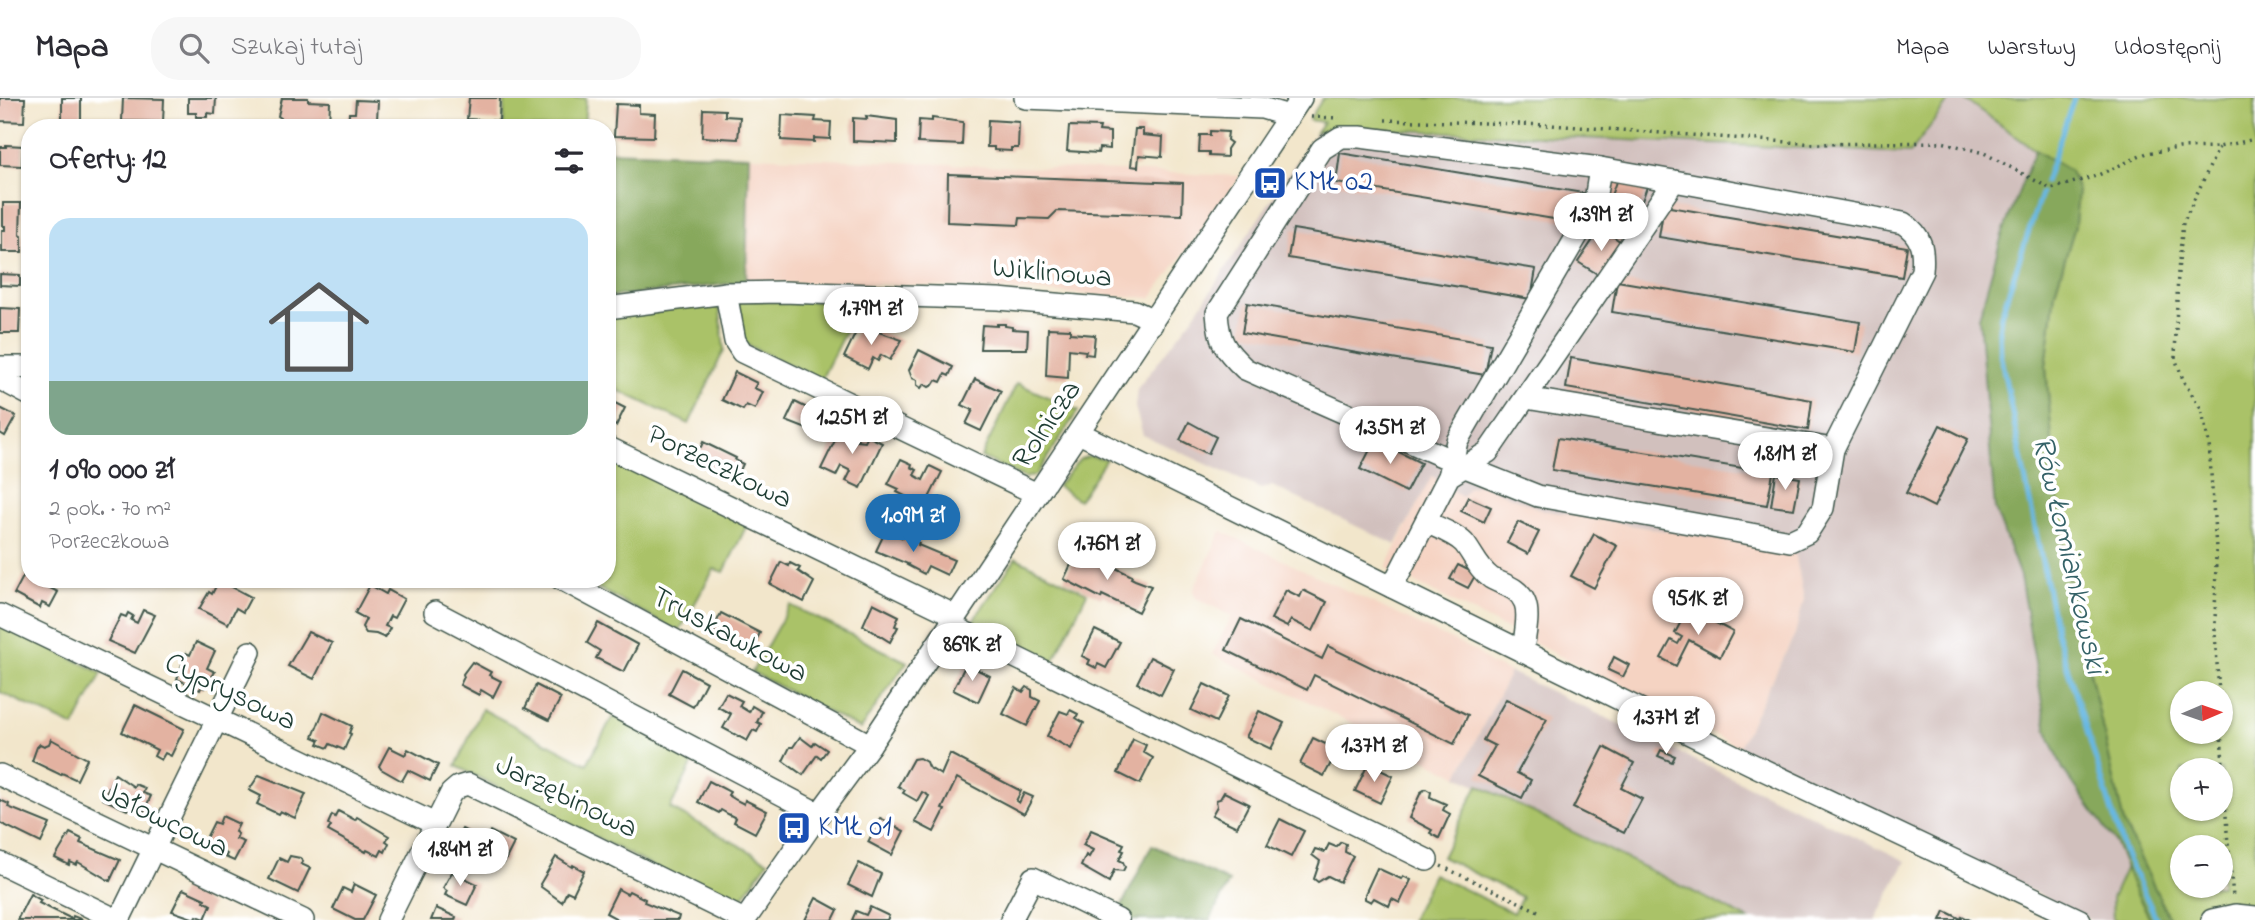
<!DOCTYPE html>
<html lang="pl">
<head>
<meta charset="utf-8">
<style>
	body { margin:0; font-family:"Indie Flower",sans-serif; background:#f7f7f7; color:#2b2b33; height:100vh; display:flex; flex-direction:column; font-size:26px; white-space:nowrap }
	* { box-sizing:border-box; margin:0 }
	p { font-size:23px; color:#7c7c81 }
	.icon { flex:none; width:38px; height:38px; fill:none; stroke:currentColor; stroke-width:2; stroke-linecap:round; stroke-linejoin:round }
	.map { position:relative; flex:1; overflow:hidden }
	.side { position:absolute; left:21px; top:21px; width:595px; height:469px; display:flex; flex-direction:column; background:#fff; border-radius:28px; box-shadow:0 2px 5px #0004 }
	.side>* { flex:none }
	.needle { width:46px; rotate:88deg }
	.fabs { position:absolute; left:2170px; top:583px; display:grid; gap:14px }
	.fabs a { display:grid; place-items:center; width:63px; height:63px; border-radius:50%; background:#fff; box-shadow:0 2px 5px #0004; font-size:35px }
	.price { position:absolute; translate:-50% -60px; padding:0 16px; border-radius:24px; background:#fff; color:#222; font-size:23px; line-height:46px; filter:drop-shadow(0 2px 4px #0008) }
	.price::after { content:''; position:absolute; left:50%; top:42px; width:21px; height:16px; margin-left:-10px; background:inherit; clip-path:polygon(0 0,100% 0,50% 100%) }
	.price.current { background:#1f6fb2; color:#fff }
	ul { padding:0; list-style:none }
	li { display:grid; align-content:center; gap:14px; height:371px; padding:0 28px }
	li span { display:grid; place-items:center; height:217px; border-radius:21px; color:#555 }
	li>.icon { margin-inline-start:auto }
	span .icon { width:126px; height:126px; fill:#fffc; stroke-width:1 }
	li b { font-size:30px }
	h2 { display:flex; justify-content:space-between; align-items:center; height:84px; padding:0 28px; font-size:30px }
	header { display:flex; align-items:center; gap:42px; box-sizing:border-box; height:98px; padding:0 35px; background:#fff; border-bottom:2px solid #e1e1e2 }
	header strong { font-size:33px }
	nav { display:flex; gap:38px; margin-inline-start:auto; font-size:24px }
	.search { width:490px; height:63px; background:#f7f7f7; display:flex; align-items:center; gap:18px; box-sizing:border-box; padding:0 24px; border-radius:28px; color:#7c7c81; font-size:26px }
	.map>svg:first-child { display:block }
</style>
</head>
<body>
<header>
<strong>Mapa</strong>
<div class="search"><svg class="icon" aria-label="search" viewBox="0 0 24 24"><circle cx="10" cy="10" r="6"/><path d="M15 15l6 6"/></svg>Szukaj tutaj</div>
<nav><a>Mapa</a><a>Warstwy</a><a>Udostępnij</a></nav>
</header>
<div class="map">
<svg width="2255" height="822" viewBox="0 0 2255 822">
	<rect width="100%" height="100%" fill="#fff"/>
	<filter id="ink" filterUnits="userSpaceOnUse"><feTurbulence type="fractalNoise" baseFrequency=".0143" numOctaves="2"/><feDisplacementMap in="SourceGraphic" scale="14" xChannelSelector="R" yChannelSelector="G"/><feConvolveMatrix kernelMatrix="1 2 1 2 8 2 1 2 1" color-interpolation-filters="sRGB"/></filter>
	<filter id="wash" filterUnits="userSpaceOnUse"><feTurbulence type="fractalNoise" baseFrequency=".00686" numOctaves="4" result="noise"/><feDisplacementMap in="SourceGraphic" scale="28" xChannelSelector="R" yChannelSelector="G"/><feGaussianBlur stdDeviation="1.57" result="paint"/><feColorMatrix in="noise" values="0 0 0 0 0 0 0 0 0 0 0 0 0 0 0 0 0 1.4 0 .05"/><feComposite in="paint" operator="in"/></filter>
	<g filter="url(#wash)">
		<rect width="100%" height="100%" fill="#f2e6cb"/>
		<g fill="#f5d3c2">
			<polygon points="749,58 1241,78 1151,200 914,187 747,184"/>
			<polygon points="1431,378 1467,390 1481,386 1542,412 1795,455 1804,501 1795,536 1739,649 1386,470"/>
			<polygon points="1221,433 1477,554 1490,566 1510,574 1458,678 1212,556 1232,518 1196,500 1193,493"/>
		</g>
		<g fill="#d1c0bd">
			<polygon points="1951,0 1963,0 2035,52 2002,137 1979,219 1995,411 2020,478 2048,633 2063,671 2116,746 2134,791 2151,822 2090,822 1739,649 1795,536 1804,501 1795,455 1542,412 1481,386 1467,390 1462,399 1432,378 1396,447 1272,388 1261,391 1143,337 1135,309 1137,291 1194,218 1316,34 1337,29 1909,55"/>
			<polygon points="1510,574 1906,763 1875,822 1750,822 1458,678"/>
		</g>
		<g fill="#aac267" stroke="#64804e" stroke-width="2" fill-rule="evenodd">
			<polygon points="505,0 586,0 584,30 503,30"/>
			<polygon points="1323,0 1951,0 1910,55 1337,29 1316,34 1323,24 1309,22"/>
			<path d="M 1963,0 L 2255,0 L 2255,822 L 2113,822 L 2112,800 L 2135,749 L 2124,726 L 2066,467 L 2055,378 L 2046,269 L 2055,194 L 2075,128 L 2070,73 L 2035,52 ZM 2182,595 L 2221,595 L 2221,634 L 2182,634 ZM 2182,672 L 2221,672 L 2221,710 L 2182,710 ZM 2182,749 L 2221,749 L 2221,788 L 2182,788 Z"/>
			<polygon points="739,201 859,205 821,282 741,244 737,210"/>
			<polygon points="709,205 720,212 724,252 689,326 607,287 607,217"/>
			<polygon points="1017,285 1078,313 1036,377 1025,380 981,359"/>
			<polygon points="607,358 748,425 724,474 714,471 679,534 581,481 607,481"/>
			<polygon points="1090,358 1106,361 1079,402 1057,388 1080,361"/>
			<polygon points="1016,460 1087,495 1051,568 970,527"/>
			<polygon points="790,507 907,564 860,631 752,574"/>
			<polygon points="0,525 102,575 74,629 0,594"/>
			<polygon points="482,611 587,666 613,618 695,661 670,710 768,763 735,810 456,668"/>
			<polygon points="1478,687 1750,822 1411,822 1433,776 1513,815 1522,799 1442,759"/>
		</g>
		<g fill="#87a85c" stroke="#537248" stroke-width="2">
			<polygon points="2035,52 2070,73 2078,93 2075,128 2055,194 2046,269 2055,378 2066,467 2124,726 2169,820 2151,822 2134,791 2116,746 2063,671 2047,633 2020,478 1995,411 1979,219 2002,137"/>
			<polygon points="607,53 749,58 746,184 607,199"/>
			<polygon points="1152,747 1229,784 1210,822 1132,822 1118,815"/>
		</g>
		<g fill="none" stroke-linecap="round" stroke-linejoin="round">
			<g stroke="#67b8e2" stroke-width="5">
				<polyline points="2045,84 2074,0"/>
				<polyline points="2041,96 2001,217 1999,234 2000,255 2056,533 2124,753 2157,822"/>
			</g>
		</g>
		<g id="blocks">
			<g fill="#e3b2a1">
				<polygon points="0,0 25,0 24,24 0,23"/>
				<rect x="62" y="0" width="19" height="27"/>
				<polygon points="123,0 164,1 163,24 122,23"/>
				<polygon points="188,0 216,0 215,16 207,15 207,19 196,19 196,15 188,15"/>
				<polygon points="282,0 308,0 308,3 330,4 329,28 307,27 307,30 281,30 281,20 278,18"/>
				<polygon points="469,0 500,0 499,23 467,21"/>
				<polygon points="356,2 378,3 377,22 374,22 374,30 348,30 349,15 355,15"/>
				<polygon points="616,6 639,7 639,15 655,16 654,39 614,38"/>
				<polygon points="703,11 725,12 725,18 740,19 738,41 702,39"/>
				<polygon points="782,17 816,19 815,23 831,24 830,41 814,40 814,44 781,42"/>
				<polygon points="866,18 897,22 897,45 853,43 853,20 867,21"/>
				<polygon points="932,20 963,24 962,47 918,45 919,22 932,23"/>
				<polygon points="988,22 1019,24 1018,50 1011,50 1011,53 994,52 994,49 987,49"/>
				<polygon points="1069,28 1100,29 1099,33 1110,34 1110,51 1099,50 1098,55 1067,53"/>
				<polygon points="1135,31 1143,31 1143,37 1163,39 1162,59 1139,57 1138,69 1131,68"/>
				<polygon points="1210,33 1228,34 1227,42 1231,45 1227,51 1227,59 1209,58 1209,54 1199,54 1200,37 1210,37"/>
				<polygon points="6,47 23,48 22,68 0,67 0,49 6,49"/>
				<polygon points="1340,55 1583,95 1578,125 1336,85"/>
				<polygon points="948,76 1183,85 1182,117 1057,113 1049,121 1020,120 1019,127 947,124"/>
				<polygon points="1618,78 1649,83 1637,117 1615,114 1614,108 1608,106"/>
				<polygon points="3,105 21,105 20,137 22,138 22,154 2,154 2,132 5,132 5,128 3,128"/>
				<polygon points="1664,108 1907,149 1902,179 1659,139"/>
				<polygon points="1601,130 1624,146 1602,179 1578,164"/>
				<polygon points="1293,131 1536,171 1531,201 1288,160"/>
				<polygon points="0,176 20,177 20,188 0,187"/>
				<polygon points="1617,183 1860,224 1855,254 1612,214"/>
				<polygon points="1247,205 1491,246 1485,277 1242,235"/>
				<polygon points="0,210 20,211 19,235 0,235"/>
				<polygon points="997,226 1005,226 1005,228 1012,229 1012,231 1028,232 1027,251 980,251 982,227 997,228"/>
				<polygon points="859,228 867,232 866,234 871,237 873,232 902,242 890,262 881,257 878,263 873,260 868,271 844,259"/>
				<polygon points="1048,230 1070,231 1070,235 1095,237 1093,257 1085,256 1086,253 1069,251 1068,280 1046,278"/>
				<polygon points="919,252 953,269 949,278 945,276 941,284 936,282 933,287 929,289 924,286 921,290 917,287 917,282 912,280 909,272"/>
				<polygon points="1571,260 1812,302 1808,332 1566,290"/>
				<polygon points="735,274 757,285 754,290 763,294 755,311 746,307 743,312 722,302"/>
				<polygon points="975,281 1001,293 981,333 966,326 973,312 962,307"/>
				<polygon points="607,301 625,310 616,328 607,324"/>
				<polygon points="795,304 817,315 816,317 824,321 817,335 786,323"/>
				<polygon points="0,310 16,318 5,338 0,335"/>
				<polygon points="1189,324 1216,339 1208,356 1180,342"/>
				<polygon points="843,326 858,333 855,339 858,341 857,343 865,344 868,338 882,345 861,390 846,383 851,373 841,368 836,378 821,371"/>
				<polygon points="1940,327 1968,341 1934,409 1906,395"/>
				<polygon points="1558,340 1773,375 1767,407 1552,372"/>
				<polygon points="1375,342 1421,365 1406,394 1360,371"/>
				<polygon points="703,344 736,360 735,362 743,366 736,381 727,377 726,379 694,364 697,350 701,349"/>
				<polygon points="901,361 912,366 911,369 917,372 914,377 923,382 930,368 942,374 927,404 917,400 915,403 897,394 899,391 888,386"/>
				<polygon points="1776,376 1800,380 1794,411 1771,408"/>
				<polygon points="1468,399 1491,409 1484,424 1461,413"/>
				<polygon points="1518,424 1539,434 1528,456 1507,445"/>
				<polygon points="886,432 903,440 904,438 919,445 918,447 954,462 947,477 928,468 924,476 907,467 908,466 876,453"/>
				<polygon points="1594,436 1617,448 1594,490 1571,478"/>
				<polygon points="1076,456 1098,467 1100,462 1132,478 1131,480 1135,482 1151,488 1138,514 1102,497 1101,500 1064,481"/>
				<polygon points="781,464 789,468 790,465 800,470 798,473 814,484 804,504 770,486"/>
				<polygon points="1458,467 1476,476 1468,490 1450,481"/>
				<polygon points="24,477 58,494 50,509 42,505 40,510 14,496"/>
				<polygon points="219,482 251,499 243,514 236,510 228,526 199,511 209,494 212,496"/>
				<polygon points="370,487 386,496 388,492 404,501 394,520 390,518 385,528 390,530 385,540 376,536 366,535 362,529 366,521 355,515"/>
				<polygon points="1286,492 1300,499 1303,492 1327,504 1313,533 1291,522 1287,529 1271,521"/>
				<polygon points="873,505 899,518 895,528 898,529 890,544 863,527"/>
				<polygon points="1688,510 1733,534 1720,559 1689,542 1676,568 1661,560 1671,542 1678,546 1682,539 1675,535"/>
				<polygon points="143,512 155,517 135,555 108,543 121,517 126,519 128,515 133,518 131,522 137,525"/>
				<polygon points="721,515 760,535 751,553 712,533"/>
				<polygon points="1241,521 1322,561 1328,548 1468,617 1454,646 1314,577 1307,592 1226,552"/>
				<polygon points="598,525 638,547 624,574 596,560 600,553 587,545"/>
				<polygon points="1095,532 1120,544 1106,570 1098,566 1096,570 1088,566 1090,562 1082,558"/>
				<polygon points="308,534 332,545 314,581 288,568"/>
				<polygon points="196,544 215,553 207,570 215,574 204,590 202,588 200,592 177,581 186,555 190,557"/>
				<polygon points="1150,559 1174,571 1161,597 1137,585"/>
				<polygon points="1614,559 1629,567 1623,579 1608,572"/>
				<polygon points="472,564 491,574 489,577 501,583 493,599 481,592 479,597 460,587 464,579 463,576"/>
				<polygon points="966,566 990,578 978,604 953,592"/>
				<polygon points="682,571 706,584 693,609 669,596"/>
				<polygon points="1204,586 1229,598 1216,624 1191,612"/>
				<polygon points="536,587 561,600 549,622 525,610"/>
				<polygon points="1027,589 1032,592 1032,599 1040,603 1027,628 1003,616 1016,590 1023,594"/>
				<polygon points="726,595 742,603 739,608 749,614 752,608 762,614 757,624 761,626 757,634 753,632 747,643 723,630 731,616 718,609"/>
				<polygon points="1506,601 1547,621 1517,675 1531,682 1522,700 1478,678 1495,648 1483,642"/>
				<polygon points="135,607 184,631 171,658 165,655 161,662 154,658 157,652 122,634"/>
				<polygon points="1070,612 1078,616 1076,620 1084,625 1071,651 1047,638 1060,613 1068,616"/>
				<polygon points="1259,613 1284,625 1271,651 1246,639"/>
				<polygon points="323,614 352,628 349,635 351,636 344,652 330,646 328,650 318,646 320,642 313,639"/>
				<polygon points="800,639 812,648 815,644 827,652 821,660 817,657 803,677 783,663 790,649 793,649"/>
				<polygon points="1313,640 1338,652 1324,678 1300,666"/>
				<polygon points="51,641 87,661 77,682 62,675 61,677 32,663 37,649 40,646 44,648 49,646"/>
				<polygon points="1133,641 1146,647 1143,654 1153,660 1140,686 1118,675"/>
				<polygon points="389,649 405,657 408,651 438,667 430,683 408,672 402,683 381,671 379,668"/>
				<polygon points="1604,649 1634,665 1621,690 1642,701 1624,735 1573,710"/>
				<polygon points="1661,652 1675,658 1672,664 1658,658"/>
				<polygon points="950,656 1021,693 1016,703 1019,705 1024,695 1033,699 1024,716 957,680 942,711 945,712 934,734 915,724 929,698 922,694 917,703 903,695 905,692 898,688 913,661 919,660 926,664 928,669 941,677"/>
				<polygon points="1368,666 1393,678 1380,705 1355,693"/>
				<polygon points="115,676 134,689 135,686 145,690 143,695 151,698 143,715 132,710 127,712 103,701"/>
				<polygon points="259,677 306,696 295,720 280,713 278,716 257,706 261,698 249,692"/>
				<polygon points="709,683 730,694 728,697 736,702 744,706 745,702 767,713 755,735 734,724 736,720 728,716 721,712 719,715 698,704"/>
				<polygon points="1426,691 1431,694 1430,699 1446,706 1443,712 1450,716 1439,740 1430,735 1432,732 1409,720 1421,694"/>
				<polygon points="1224,694 1249,706 1237,729 1212,717 1217,708 1216,702 1220,701"/>
				<polygon points="0,702 9,706 8,709 50,726 41,745 0,725"/>
				<polygon points="338,713 355,722 357,719 389,738 386,743 389,745 385,754 382,752 379,758 367,752 366,754 328,733 331,728 328,726 332,717 335,719"/>
				<polygon points="222,718 239,726 235,734 238,736 236,741 244,744 234,763 225,759 227,756 204,744 214,724 219,726"/>
				<polygon points="880,720 904,733 892,757 868,744"/>
				<polygon points="1280,721 1304,733 1291,759 1267,747"/>
				<polygon points="462,731 485,743 490,733 514,745 504,765 488,757 483,767 451,751"/>
				<polygon points="1091,732 1124,746 1121,752 1124,753 1119,762 1123,764 1125,769 1123,773 1114,772 1109,784 1081,768 1086,757 1089,759 1093,752 1083,747"/>
				<polygon points="70,735 82,741 80,745 120,762 110,783 78,764 76,767 70,764 69,767 55,760"/>
				<polygon points="1341,744 1346,746 1345,754 1353,758 1340,784 1328,778 1318,784 1314,781 1320,763 1312,757 1315,751 1325,754 1329,746 1336,749"/>
				<polygon points="290,758 300,760 303,764 301,766 310,770 298,795 269,781 279,760 287,764"/>
				<polygon points="556,759 572,769 573,767 584,773 573,796 567,793 562,804 541,789 540,786"/>
				<polygon points="859,765 881,776 872,799 848,787"/>
				<polygon points="1377,770 1401,781 1403,778 1411,782 1400,805 1392,801 1389,808 1374,800 1371,804 1365,801 1365,796"/>
				<polygon points="452,774 477,786 467,807 445,797 447,793 443,790"/>
				<polygon points="354,786 376,797 363,822 355,822 333,811 343,790 351,794"/>
				<polygon points="183,791 205,801 204,803 211,807 205,821 197,818 195,821 172,813"/>
				<polygon points="618,791 627,796 629,793 645,801 644,804 679,818 678,822 619,822 606,815"/>
				<polygon points="30,796 41,802 39,805 72,821 73,818 83,822 17,822"/>
				<polygon points="816,800 838,812 833,822 805,822"/>
				<polygon points="870,809 889,818 887,822 852,822 856,813 866,817"/>
				<polygon points="436,810 456,819 455,822 431,822"/>
				<polygon points="1945,813 1961,821 1962,818 1970,822 1941,822"/>
			</g>
		</g>
	</g>
	<g filter="url(#ink)">
		<use href="#blocks" fill-opacity="0" stroke="#3f564b" stroke-width="2"/>
		<g fill="none" stroke-linecap="round" stroke-linejoin="round">
			<defs>
				<g id="minor">
					<polyline points="1025,0 1262,10 1289,18"/>
					<polyline points="726,195 735,243 742,254 1037,396"/>
					<polyline points="607,210 726,195 782,194 998,201 1134,213 1145,218 1152,226"/>
					<polyline points="0,269 30,269"/>
					<polyline points="0,281 30,297"/>
					<polyline points="1079,335 1751,666 2080,822"/>
					<polyline points="607,349 956,518"/>
					<path d="M 1453,363 L 1245,271 C 1224,251 1219,244 1217,215 L 1322,51 L 1341,39 L 1360,39 L 1600,70"/>
					<polyline points="1463,368 1538,398 1790,443 1807,435 1823,410 1833,351"/>
					<polyline points="1450,374 1457,343 1594,109 1600,70 1674,83"/>
					<path d="M 1426,424 C 1438,430 1454,435 1464,445 C 1473,456 1478,471 1491,480 C 1503,487 1519,489 1525,505 C 1530,518 1524,540 1523,554"/>
					<polyline points="561,481 870,647"/>
					<path d="M 1392,489 L 1449,378 L 1488,354 L 1674,83 L 1903,125 C 1922,137 1924,152 1922,173 L 1833,351 L 1526,300"/>
					<polyline points="435,514 819,716"/>
					<polyline points="0,517 435,726"/>
					<polyline points="950,527 1427,762"/>
					<polyline points="0,677 303,822"/>
					<polyline points="0,765 117,822"/>
					<polyline points="119,822 250,554"/>
					<polyline points="388,822 451,695 458,689 468,686 744,822"/>
					<polyline points="745,822 819,716 870,647 1301,0"/>
					<polyline points="1011,822 1033,780 1118,822"/>
					<polyline points="2212,822 2235,817 2255,819"/>
				</g>
			</defs>
			<use href="#minor" stroke="#3f564b" stroke-width="24"/>
			<g stroke="#3f564b" stroke-width="3.5" stroke-dasharray="2 5" stroke-linecap="butt">
				<polyline points="1311,19 1339,20"/>
				<polyline points="1385,22 1550,27 1816,46 1942,44 1984,55 2051,91 2096,78 2147,55 2179,50 2219,49 2255,41"/>
				<polyline points="2219,595 2215,536 2216,451 2209,345 2201,311 2184,284 2175,260 2178,173 2183,125 2219,49"/>
				<polyline points="2221,634 2227,734 2233,799"/>
				<polyline points="1441,768 1538,813"/>
			</g>
			<use href="#minor" stroke="#fff" stroke-width="21"/>
		</g>
	</g>
	<defs>
		<symbol id="bus-square" viewBox="-11 -11 22 22"><rect x="-9" y="-9" width="18" height="18" rx="4" fill="#1a4fb4" stroke="#fff"/><path d="M-5-6H5V4H4V6H2V4H-2V6H-4V4H-5ZM-3.5-4V0h7V-4ZM-3.5 1.2v1.5H-2V1.2ZM2 1.2v1.5H3.5V1.2Z" fill="#fff"/></symbol>
	</defs>
	<g fill-rule="evenodd">
		<use href="#bus-square" x="1251" y="66" width="38" height="38"/>
		<use href="#bus-square" x="775" y="711" width="38" height="38"/>
	</g>
	<g text-anchor="middle" dominant-baseline="central" stroke-width="7" stroke-linejoin="round" paint-order="stroke">
		<g font-size="30" fill="#164399" stroke="#fff" text-anchor="start">
			<text x="1294" y="85">KMŁ 02</text>
			<text x="818" y="730">KMŁ 01</text>
		</g>
		<g font-size="30" fill="#1f3d34" stroke="#fff">
			<text transform="translate(1052 176) rotate(5)">Wiklinowa</text>
			<text transform="translate(1048 327) rotate(-56)">Rolnicza</text>
			<text transform="translate(719 370) rotate(26)">Porzeczkowa</text>
			<text transform="translate(729 538) rotate(28)">Truskawkowa</text>
			<text transform="translate(230 595) rotate(26)">Cyprysowa</text>
			<text transform="translate(566 700) rotate(26)">Jarzębinowa</text>
			<text transform="translate(164 723) rotate(26)">Jałowcowa</text>
		</g>
		<g font-size="32" font-style="italic" fill="#356268" stroke="#fff">
			<text transform="translate(2068 457) rotate(77)">Rów Łomiankowski</text>
		</g>
	</g>
</svg>
<div class="fabs">
<a><svg class="needle" viewBox="-14 -14 28 28"><path d="M0-13l5 13h-10z" fill="#e53935"/><path d="M0 13l5-13h-10z" fill="#7c7c81"/></svg></a>
<a>+</a>
<a>−</a>
</div>
<b class="price" style="left:1601px;top:155px">1.39M zł</b>
<b class="price" style="left:871px;top:249px">1.79M zł</b>
<b class="price" style="left:852px;top:358px">1.25M zł</b>
<b class="price" style="left:1390px;top:368px">1.35M zł</b>
<b class="price" style="left:1785px;top:394px">1.81M zł</b>
<b class="price current" style="left:913px;top:456px">1.09M zł</b>
<b class="price" style="left:1107px;top:484px">1.76M zł</b>
<b class="price" style="left:1698px;top:539px">951K zł</b>
<b class="price" style="left:972px;top:585px">869K zł</b>
<b class="price" style="left:1666px;top:658px">1.37M zł</b>
<b class="price" style="left:1374px;top:686px">1.37M zł</b>
<b class="price" style="left:460px;top:790px">1.84M zł</b>
<section class="side">
<h2>Oferty: 12<svg class="icon" aria-label="filters" viewBox="0 0 24 24"><path d="M4 7h16M4 17h16"/><circle cx="9" cy="7" r="2"/><circle cx="15" cy="17" r="2"/></svg></h2>
<ul>
<li><span style="background:linear-gradient(#bfe0f5 75%,#7fa58c 0)"><svg class="icon" aria-label="home" viewBox="0 0 24 24"><path d="M3 11l9-7 9 7M6 9v11h12V9"/></svg></span><div><b>1 090 000 zł</b><p>2 pok. · 70 m²</p><p>Porzeczkowa</p></div></li>
</ul>
</section>
</div>
</body>
</html>
